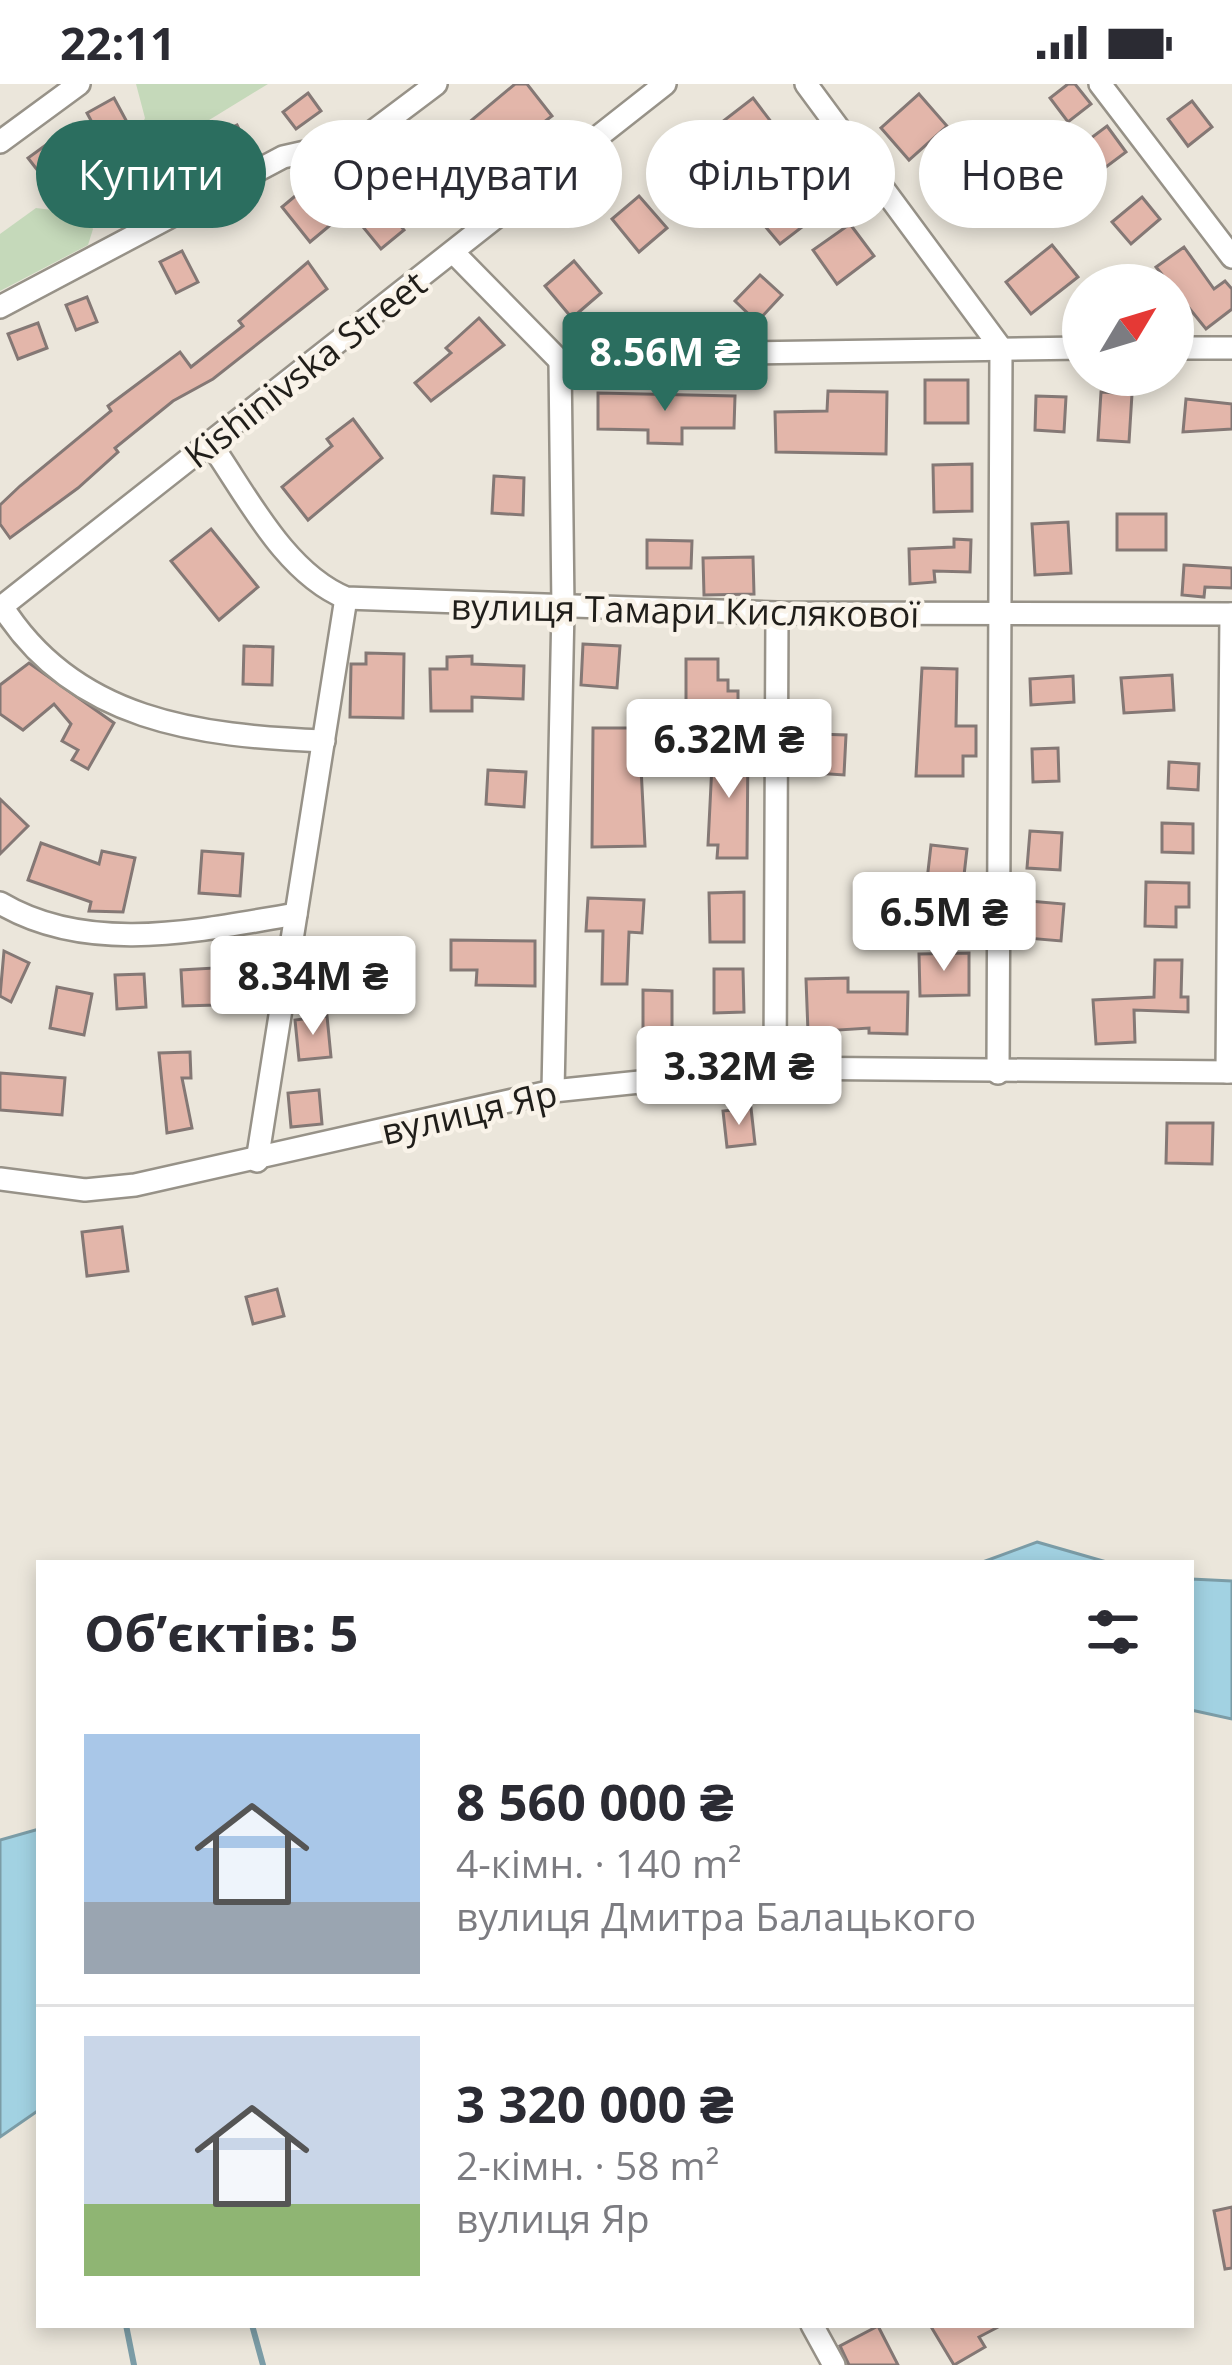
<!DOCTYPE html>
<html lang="uk">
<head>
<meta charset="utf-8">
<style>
	body { margin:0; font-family:"Open Sans",sans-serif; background:#f2f2f3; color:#2b2b33; height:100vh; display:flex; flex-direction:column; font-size:45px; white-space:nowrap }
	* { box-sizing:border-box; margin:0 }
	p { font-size:39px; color:#7c7c81 }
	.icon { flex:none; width:66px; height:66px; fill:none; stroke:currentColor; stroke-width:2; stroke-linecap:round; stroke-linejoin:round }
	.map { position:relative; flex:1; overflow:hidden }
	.details { position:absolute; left:36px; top:1476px; width:1158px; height:768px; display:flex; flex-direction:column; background:#fff; border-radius:0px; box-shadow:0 6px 18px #0003 }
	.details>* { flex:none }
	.guide { position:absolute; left:36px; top:36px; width:1161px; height:108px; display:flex; gap:24px }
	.needle { width:78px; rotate:52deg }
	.tools { position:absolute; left:1062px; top:180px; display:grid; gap:24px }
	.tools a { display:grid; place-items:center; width:132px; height:132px; border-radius:50%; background:#fff; box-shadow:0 6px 18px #0003; font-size:60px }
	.price { position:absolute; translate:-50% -102px; padding:0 27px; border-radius:12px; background:#fff; color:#222; font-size:39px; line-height:78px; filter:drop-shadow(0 3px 6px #0008) }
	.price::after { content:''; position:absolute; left:50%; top:72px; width:36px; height:27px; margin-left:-18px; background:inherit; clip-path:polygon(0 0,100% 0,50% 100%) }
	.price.selected { background:#2b6e5f; color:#fff }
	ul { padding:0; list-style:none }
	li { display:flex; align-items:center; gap:36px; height:300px; padding:0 48px }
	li+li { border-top:3px solid #e1e1e2 }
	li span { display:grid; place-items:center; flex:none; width:336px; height:240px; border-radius:0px; color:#555 }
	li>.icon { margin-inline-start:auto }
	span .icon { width:144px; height:144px; fill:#fffc; stroke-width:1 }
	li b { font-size:51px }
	h2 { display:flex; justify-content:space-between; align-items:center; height:144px; padding:0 48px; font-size:51px }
	.pill { padding:0 42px; border-radius:54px; background:#fff; box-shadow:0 6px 18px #0003; font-size:42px; line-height:108px }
	.pill.selected { background:#2b6e5f; color:#fff }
	.status { display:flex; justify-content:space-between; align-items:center; height:84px; padding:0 60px; background:#fff; direction:ltr }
	.status svg { height:33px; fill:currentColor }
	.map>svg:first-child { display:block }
</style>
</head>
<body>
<div class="status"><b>22:11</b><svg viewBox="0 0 49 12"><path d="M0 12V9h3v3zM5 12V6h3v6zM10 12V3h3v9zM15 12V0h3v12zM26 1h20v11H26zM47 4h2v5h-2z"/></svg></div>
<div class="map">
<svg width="1232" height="2281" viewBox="0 0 1232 2281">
	<rect width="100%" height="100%" fill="#ebe6db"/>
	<g fill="#c5d9ba">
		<polygon points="136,0 268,0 157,68 138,66 133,59 145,34"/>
		<polygon points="36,124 85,130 93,145 88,161 0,207 0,150"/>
	</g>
	<g fill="#a2d2e2" stroke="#7b9ca6" stroke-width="3">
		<polygon points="1037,1458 1110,1479 980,1479"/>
		<polygon points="1191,1495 1232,1497 1232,1635 1191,1626"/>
		<polygon points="39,1745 39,2026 0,2053 0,1756"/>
	</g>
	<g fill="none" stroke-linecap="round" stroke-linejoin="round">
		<g stroke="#7b9ca6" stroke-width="6">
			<polyline points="126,2241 134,2281"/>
			<polyline points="252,2241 263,2281"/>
		</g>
	</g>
	<g fill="#e3b6aa" stroke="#847875" stroke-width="3">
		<polygon points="515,0 527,0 552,32 506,67 513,76 489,94 455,50"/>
		<polygon points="1068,0 1075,0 1091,20 1068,38 1050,14"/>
		<polygon points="308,9 321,27 296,45 283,28"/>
		<polygon points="919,10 947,42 909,76 881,44"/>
		<polygon points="114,14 128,40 101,55 87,29"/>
		<polygon points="753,14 775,43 743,66 722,38"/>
		<polygon points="1192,17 1212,43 1188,62 1168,35"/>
		<polygon points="237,41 249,65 222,78 210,54"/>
		<polygon points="1107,42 1126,68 1094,92 1075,66"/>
		<polygon points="803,43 822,67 807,79 788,55"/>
		<polygon points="54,55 71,77 45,96 28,74"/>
		<polygon points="703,65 724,97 689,120 668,88"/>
		<polygon points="961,68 984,99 954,122 930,91"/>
		<polygon points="438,80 459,105 434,125 414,99"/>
		<polygon points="150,96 159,120 127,131 118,107"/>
		<polygon points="312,98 340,133 310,158 282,123"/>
		<polygon points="817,101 832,120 780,160 764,141"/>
		<polygon points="639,112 667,144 639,168 612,135"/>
		<polygon points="377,113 404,146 381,165 354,132"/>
		<polygon points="1142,113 1160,135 1131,160 1112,138"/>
		<polygon points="850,140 874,172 837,200 813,166"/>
		<polygon points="1052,161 1078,193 1031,230 1006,198"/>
		<polygon points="1184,163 1214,205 1225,197 1232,205 1232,225 1206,245 1156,183"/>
		<polygon points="182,167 198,198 176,209 160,178"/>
		<polygon points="574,177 601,209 572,234 545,202"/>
		<polygon points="308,178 327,205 213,295 173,317 115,364 118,368 78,404 10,454 0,440 0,421 20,402 111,327 108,322 180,268 191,283 243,242 239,237"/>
		<polygon points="760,191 782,211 757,238 735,217"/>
		<polygon points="87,213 97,238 76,246 66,221"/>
		<polygon points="479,234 504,261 431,317 415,299 451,269 446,264"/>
		<polygon points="38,239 47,264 18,275 8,250"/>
		<rect x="925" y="296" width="43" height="43"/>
		<polygon points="828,307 887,308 886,370 776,368 775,328 827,327"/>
		<polygon points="1101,308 1132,310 1129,358 1098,356"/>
		<polygon points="598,309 735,312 734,344 682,344 682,360 648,359 648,346 598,345"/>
		<polygon points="1036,312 1066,313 1064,348 1035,346"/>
		<polygon points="1186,315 1232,320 1232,345 1183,348"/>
		<polygon points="353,335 382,374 308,436 282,403 332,362 327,355"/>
		<polygon points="972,380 972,427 934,428 933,381"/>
		<polygon points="494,392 524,394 523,431 492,429"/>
		<rect x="1117" y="430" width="49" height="36"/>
		<polygon points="1068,438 1071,489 1035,491 1032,440"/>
		<polygon points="211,445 258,503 219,536 171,477"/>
		<polygon points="954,455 971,456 970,488 934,487 935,498 910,500 909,465 954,463"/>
		<polygon points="647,456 692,457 691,484 647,484"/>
		<polygon points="753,473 754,510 704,511 703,474"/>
		<polygon points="1184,481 1232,484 1232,504 1205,503 1204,513 1182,511"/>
		<polygon points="583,560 620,562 617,604 581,601"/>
		<polygon points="244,562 273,563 272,601 243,600"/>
		<polygon points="366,569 404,570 403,634 350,633 351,580 366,580"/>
		<polygon points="472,572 472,580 524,582 523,615 472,613 472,627 431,627 430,585 447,585 447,573"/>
		<polygon points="686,575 718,575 718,596 728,596 728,607 738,607 738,631 686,631"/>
		<polygon points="29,579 114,639 88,685 72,676 78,666 62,657 71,640 54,620 23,646 0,630 0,601"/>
		<polygon points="922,584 957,585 956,642 976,642 976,672 963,672 963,692 916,692"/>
		<polygon points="1172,591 1174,626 1124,629 1121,594"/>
		<polygon points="1073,592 1074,618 1031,621 1030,595"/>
		<polygon points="593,644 639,644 645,762 592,763"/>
		<polygon points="817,650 846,651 844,691 815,689"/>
		<polygon points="713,660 748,661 747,774 717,774 718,761 708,761"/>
		<polygon points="1058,664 1059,697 1033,698 1032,665"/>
		<polygon points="1169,678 1199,680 1198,706 1168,704"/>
		<polygon points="488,686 526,688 524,723 486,720"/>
		<polygon points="0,715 28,742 0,770"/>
		<polygon points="1162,739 1193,740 1193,769 1162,768"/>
		<polygon points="1030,747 1062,749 1060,786 1027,784"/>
		<polygon points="41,759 99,780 102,767 135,774 123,828 89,827 91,818 28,796"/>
		<polygon points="931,761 967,765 962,809 926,805"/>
		<polygon points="202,767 243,770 240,812 199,809"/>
		<polygon points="1146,798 1189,799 1189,823 1176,823 1176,843 1145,842"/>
		<polygon points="744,808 744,858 710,858 709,809"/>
		<polygon points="588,814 644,816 642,849 629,848 627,900 602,900 603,847 586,847"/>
		<polygon points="1029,817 1064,820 1061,857 1026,854"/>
		<polygon points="451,856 535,857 535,902 476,901 477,886 451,886"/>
		<polygon points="4,867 29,879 11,918 0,912"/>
		<polygon points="969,869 969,911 920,912 919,870"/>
		<polygon points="1155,876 1182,876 1181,913 1188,913 1188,928 1134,926 1135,958 1096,960 1093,916 1154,913"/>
		<polygon points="214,884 216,921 183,922 181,886"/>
		<polygon points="714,885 743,885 744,928 714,929"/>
		<polygon points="144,890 146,923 117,925 115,891"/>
		<polygon points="848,894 848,908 908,908 907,950 869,949 869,944 808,948 806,895"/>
		<polygon points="57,903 92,910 84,951 50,944"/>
		<polygon points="643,906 672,907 672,953 643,954"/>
		<polygon points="327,932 331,973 299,976 295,936"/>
		<polygon points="190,968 191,994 182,994 192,1044 167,1049 159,969"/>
		<polygon points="0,989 65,994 62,1031 0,1026"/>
		<polygon points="319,1006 322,1040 291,1043 288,1009"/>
		<polygon points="751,1024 755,1060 727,1063 723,1027"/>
		<polygon points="1167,1039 1213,1039 1212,1080 1166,1079"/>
		<polygon points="122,1143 128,1187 87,1192 82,1148"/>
		<polygon points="277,1205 284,1232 253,1240 246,1213"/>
		<polygon points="1232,2123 1232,2184 1225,2185 1214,2127"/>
		<polygon points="930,2241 1002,2241 979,2253 985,2263 954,2281"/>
		<polygon points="878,2242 898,2281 849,2281 840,2262"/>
	</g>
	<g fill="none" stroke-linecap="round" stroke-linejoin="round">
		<defs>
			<g id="minor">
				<polyline points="806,0 1001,264 998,989"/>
				<polyline points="1100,0 1232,173"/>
				<polyline points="0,58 79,0"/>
				<polyline points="453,168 560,277 600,271 1083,264"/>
				<polyline points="0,223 283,73 363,55 436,0"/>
				<polyline points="1173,264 1232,264"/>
				<path d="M 211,360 C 247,412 285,489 346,514 L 777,529 L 1232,530"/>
				<path d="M 2,522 C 74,637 199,652 324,657"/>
				<polyline points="0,524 665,0"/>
				<path d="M 0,819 C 89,872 201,846 296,830"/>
				<polyline points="775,984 777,529"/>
				<polyline points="1227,988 1231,530"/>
				<polyline points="553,1007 563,524 560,277"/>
				<polyline points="257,1077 346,514"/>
				<polyline points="0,1095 85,1106 135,1101 553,1007 775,984 1232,988"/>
				<polyline points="812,2241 834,2281"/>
			</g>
		</defs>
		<use href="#minor" stroke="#979288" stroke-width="26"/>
		<use href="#minor" stroke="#fff" stroke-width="21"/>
	</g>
	<g text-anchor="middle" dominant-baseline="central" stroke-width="9" stroke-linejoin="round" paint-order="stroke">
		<g font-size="36" fill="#201e1a" stroke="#f9f3e9">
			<text transform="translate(305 285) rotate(-38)">Kishinivska Street</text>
			<text transform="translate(685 526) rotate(1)">вулиця Тамари Кислякової</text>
			<text transform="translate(469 1028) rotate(-13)">вулиця Яр</text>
		</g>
	</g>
</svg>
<div class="tools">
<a><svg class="needle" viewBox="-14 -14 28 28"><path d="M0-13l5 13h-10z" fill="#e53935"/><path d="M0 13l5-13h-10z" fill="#7c7c81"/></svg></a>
</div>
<b class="price selected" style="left:665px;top:330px">8.56M ₴</b>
<b class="price" style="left:729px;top:717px">6.32M ₴</b>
<b class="price" style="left:944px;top:890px">6.5M ₴</b>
<b class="price" style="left:313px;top:954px">8.34M ₴</b>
<b class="price" style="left:739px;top:1044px">3.32M ₴</b>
<div class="guide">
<a class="pill selected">Купити</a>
<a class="pill">Орендувати</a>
<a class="pill">Фільтри</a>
<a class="pill">Нове</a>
</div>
<section class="details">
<h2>Об’єктів: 5<svg class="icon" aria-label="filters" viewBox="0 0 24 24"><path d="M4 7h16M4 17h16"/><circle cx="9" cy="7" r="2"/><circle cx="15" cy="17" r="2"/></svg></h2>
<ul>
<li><span style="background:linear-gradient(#a9c7e8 70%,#9aa5b1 0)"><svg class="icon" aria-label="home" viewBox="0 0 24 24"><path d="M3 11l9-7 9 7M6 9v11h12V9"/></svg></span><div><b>8 560 000 ₴</b><p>4-кімн. · 140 m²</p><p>вулиця Дмитра Балацького</p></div></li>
<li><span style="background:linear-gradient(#c9d6e8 70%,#8fb573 0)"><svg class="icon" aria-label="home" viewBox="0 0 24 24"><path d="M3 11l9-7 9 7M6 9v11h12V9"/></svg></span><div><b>3 320 000 ₴</b><p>2-кімн. · 58 m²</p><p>вулиця Яр</p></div></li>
</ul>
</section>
</div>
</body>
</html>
